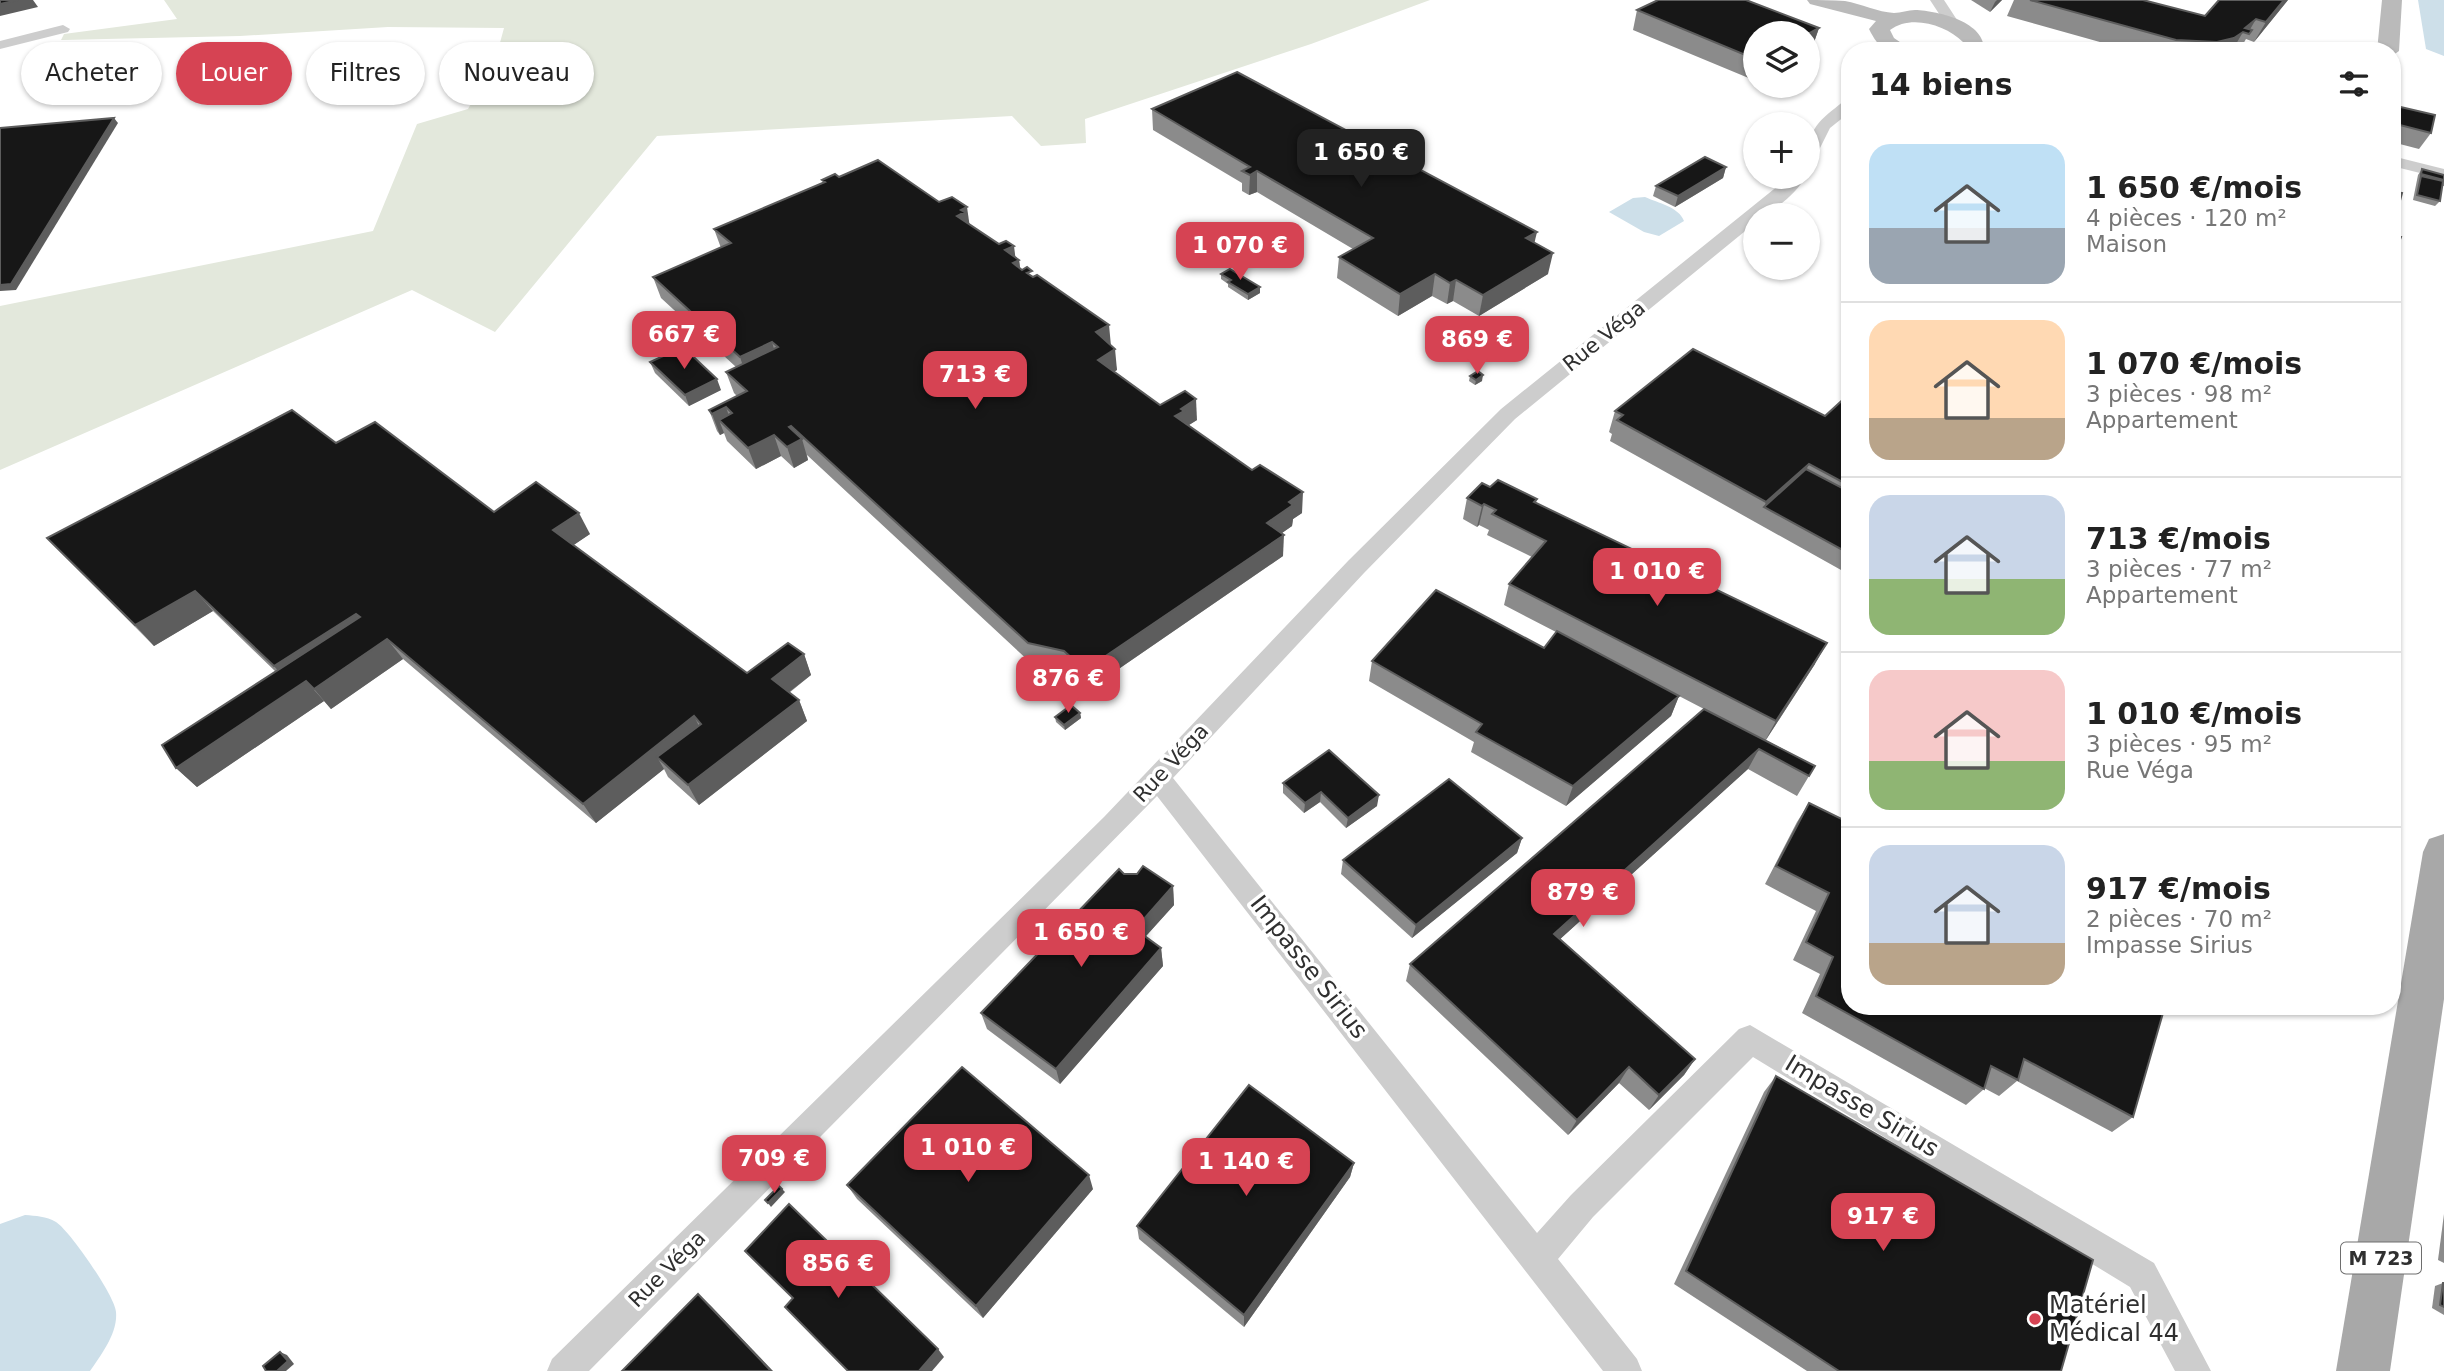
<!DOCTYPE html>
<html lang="fr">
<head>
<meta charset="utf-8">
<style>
	body { margin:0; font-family:"DejaVu Sans",sans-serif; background:#f2f2f2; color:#222; height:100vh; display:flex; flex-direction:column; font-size:26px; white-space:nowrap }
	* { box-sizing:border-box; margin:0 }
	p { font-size:23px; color:#767676 }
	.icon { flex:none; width:38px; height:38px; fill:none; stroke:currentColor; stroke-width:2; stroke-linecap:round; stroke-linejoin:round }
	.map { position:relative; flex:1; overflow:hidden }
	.panel { position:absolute; left:1841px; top:42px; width:560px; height:973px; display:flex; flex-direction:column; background:#fff; border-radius:28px; box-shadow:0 2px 5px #0004 }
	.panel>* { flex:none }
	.top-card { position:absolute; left:21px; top:42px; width:665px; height:63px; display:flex; gap:14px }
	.fabs { position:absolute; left:1743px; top:21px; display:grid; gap:14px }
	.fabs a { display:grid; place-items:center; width:77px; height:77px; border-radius:50%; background:#fff; box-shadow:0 2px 5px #0004; font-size:35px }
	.price { position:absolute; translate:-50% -60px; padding:0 16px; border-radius:14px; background:#d64353; color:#fff; font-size:23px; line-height:46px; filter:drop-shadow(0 2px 4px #0008) }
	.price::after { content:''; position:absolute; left:50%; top:42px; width:21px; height:16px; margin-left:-10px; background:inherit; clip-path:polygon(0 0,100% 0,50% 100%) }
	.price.selected { background:#222; color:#fff }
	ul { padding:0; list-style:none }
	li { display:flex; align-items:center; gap:21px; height:175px; padding:0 28px }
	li+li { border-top:2px solid #e0e0e0 }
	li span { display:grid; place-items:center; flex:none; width:196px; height:140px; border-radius:21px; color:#555 }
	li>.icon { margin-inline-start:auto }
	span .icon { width:84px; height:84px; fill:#fffc; stroke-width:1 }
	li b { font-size:30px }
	h2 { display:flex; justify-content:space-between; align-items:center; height:84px; padding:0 28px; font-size:30px }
	.tag { padding:0 24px; border-radius:32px; background:#fff; box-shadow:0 2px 5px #0004; font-size:24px; line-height:63px }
	.tag.selected { background:#d64353; color:#fff }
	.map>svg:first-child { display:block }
</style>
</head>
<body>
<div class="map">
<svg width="2444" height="1371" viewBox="0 0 2444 1371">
	<rect width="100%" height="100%" fill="#fff"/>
	<polygon fill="#e3e8dc" points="164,0 1430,0 1311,44 1085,119 1086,143 1041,146 1012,116 657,136 495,332 412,290 0,470 0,306 373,231 417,124 468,109 495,61 504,28 388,27 240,36 61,40 64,34 177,19"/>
	<g fill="#cddfe9">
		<polygon points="2418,0 2444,0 2444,56 2426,49"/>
		<path d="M 1645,197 C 1658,203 1679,207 1684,221 L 1659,236 L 1644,232 L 1609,212 L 1633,198 Z"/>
		<path d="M 25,1215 C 36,1216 46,1216 56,1222 C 70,1231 115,1296 116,1312 C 118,1333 101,1355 90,1371 L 0,1371 L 0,1224 Z"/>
	</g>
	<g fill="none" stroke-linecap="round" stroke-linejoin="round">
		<g fill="#cdcdcd" fill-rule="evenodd">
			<polygon points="1930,0 1944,0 1961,26 1959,29 1949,29"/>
			<polygon points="63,25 70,29 68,32 0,49 0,41"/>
			<path d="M 1850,99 L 1850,112 L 1830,128 L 1816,156 L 1808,161 C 1808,127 1819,121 1844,101 Z"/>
			<polygon points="2392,156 2444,169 2444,179 2392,166"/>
			<path d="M 1789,177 L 1805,177 C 1798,192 1772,215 1755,215 L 1755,223 L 1515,419 L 1364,573 L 1173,778 L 1537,1233 L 1571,1195 L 1739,1029 L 1750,1025 L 2154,1263 L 2211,1371 L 2175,1371 L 2130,1287 L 1753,1057 L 1593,1217 L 1558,1259 L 1637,1359 L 1642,1371 L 1603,1371 L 1157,796 L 589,1371 L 547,1371 L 552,1359 L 1104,817 L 1348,561 L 1501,409 Z"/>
		</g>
		<g fill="#bababa" fill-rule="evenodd">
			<path d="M 1807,0 C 1819,0 1833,0 1845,1 C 1861,4 1878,12 1894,13 C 1901,13 1908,10 1915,10 C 1939,11 1986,22 1984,51 L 1962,51 L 1963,42 C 1946,25 1911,14 1890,30 L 1894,38 L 1913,51 C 1887,51 1881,53 1869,29 L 1876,21 L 1810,4 Z"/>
			<polygon points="2382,0 2402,0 2399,51 2392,56 2392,51 2377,51"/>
		</g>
		<polygon fill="#a8a8a8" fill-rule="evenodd" points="2444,834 2444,999 2390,1371 2336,1371 2423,852 2429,839"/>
	</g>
	<g fill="#8b8b8b">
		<polygon points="1971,0 2002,0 1990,12"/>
		<polygon points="2014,0 2143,0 2205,16 2288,0 2254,42 2246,39 2239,51 2132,51 2007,16"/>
		<polygon points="1637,10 1819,28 1812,48 1755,33 1755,77 1751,79 1633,30"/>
		<polygon points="2392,105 2431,133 2419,149 2392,142"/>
		<polygon points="1152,109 1534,243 1548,274 1479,316 1453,301 1447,304 1432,296 1398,316 1337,278 1339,257 1353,249 1257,192 1249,195 1242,191 1242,183 1153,130"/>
		<polygon points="1726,167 1723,178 1675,207 1653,196 1656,186"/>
		<polygon points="2422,169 2444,175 2444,186 2442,186 2440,201 2435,206 2413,200 2418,175"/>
		<polygon points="839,177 970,224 1019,260 1020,268 1033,277 1111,345 1117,370 1114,371 1160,405 1197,420 1189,425 1302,513 1293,519 1292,526 1282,533 1283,556 1088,690 1066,671 1032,664 807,455 808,460 794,468 781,456 756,469 727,441 724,433 720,435 717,431 709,410 737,396 734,393 726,372 736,367 661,298 653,277 721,248 714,229 823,183 822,180"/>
		<polygon points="1221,274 1260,287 1260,293 1248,300 1228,287 1228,284 1221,279"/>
		<polygon points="650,362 721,390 689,406 655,373"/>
		<polygon points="1470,376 1482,381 1475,385 1469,381"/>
		<polygon points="1850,397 1850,575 1610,441 1612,434 1609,432 1615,411 1825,416"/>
		<polygon points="336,443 494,512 590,534 573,545 747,673 804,654 811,675 789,693 799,700 807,721 699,805 668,777 664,769 596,823 403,659 331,709 324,701 197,787 176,768 276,672 213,611 154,646 47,538"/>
		<polygon points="1490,487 1537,499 1536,503 1815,664 1766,740 1815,766 1797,796 1748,769 1560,939 1695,1059 1684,1075 1649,1110 1619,1083 1568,1135 1406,981 1410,964 1704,709 1679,696 1671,716 1566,806 1471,752 1474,742 1369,681 1372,661 1544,648 1556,632 1504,605 1509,584 1532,557 1487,535 1489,530 1479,525 1477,527 1463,519 1467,498"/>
		<polygon points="1080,713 1081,718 1065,730 1056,722 1055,717"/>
		<polygon points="1283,783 1377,806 1346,828 1320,802 1304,813 1283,793"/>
		<polygon points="1809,803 2165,1006 2133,1117 2112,1132 2017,1081 1999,1096 1984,1088 1984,1089 1966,1105 1802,1013 1820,974 1793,960 1816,911 1765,884 1797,822"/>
		<polygon points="1522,838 1517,853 1412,938 1341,874 1343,860"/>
		<polygon points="1124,874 1173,886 1174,905 1146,936 1161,948 1163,966 1060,1084 987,1029 981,1013"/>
		<polygon points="1776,1076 2061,1371 1807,1371 1674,1284 1764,1092"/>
		<polygon points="1354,1163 1350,1177 1244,1327 1139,1239 1137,1226"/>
		<polygon points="847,1185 1093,1189 983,1318 857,1199"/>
		<polygon points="2444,1214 2444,1263 2438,1260"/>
		<polygon points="2443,1283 2444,1283 2444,1315 2432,1308 2435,1286"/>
	</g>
	<g fill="#5d5d5d">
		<polygon points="18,0 33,0 38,7 0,16 0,4"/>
		<polygon points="1997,0 2002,0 1990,12 1995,2"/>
		<polygon points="2284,0 2288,0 2254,42 2266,22"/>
		<polygon points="2256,19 2248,33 2243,32 2232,51 2212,51 2217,42 2245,28"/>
		<polygon points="1819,28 1812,48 1808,50 1808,34"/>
		<polygon points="1755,65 1755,77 1751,79"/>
		<polygon points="114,118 118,123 16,290 0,291 0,285"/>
		<polygon points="1726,167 1723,178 1675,207 1678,196"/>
		<polygon points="1257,171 1257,192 1249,195 1250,175"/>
		<polygon points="967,207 970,228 957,216 961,210"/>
		<polygon points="1537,232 1532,253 1526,238"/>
		<polygon points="1014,246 1016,262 1019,260 1022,281 1005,250"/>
		<polygon points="1553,253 1548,274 1479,316 1483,295"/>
		<polygon points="1435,274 1432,296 1398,316 1400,294"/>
		<polygon points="1456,280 1453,301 1447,304 1450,283"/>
		<polygon points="1260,287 1260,293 1248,300 1248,294"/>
		<polygon points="1109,325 1111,346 1096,332"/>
		<polygon points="772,342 778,363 747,378 740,357"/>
		<polygon points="1115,349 1117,370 1100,381 1098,360"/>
		<polygon points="1483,375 1482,381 1475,385 1476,380"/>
		<polygon points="717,379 721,390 689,406 685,395"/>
		<polygon points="1196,399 1197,420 1184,428 1175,416 1181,409"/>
		<polygon points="726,407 733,428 719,420 724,433 720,435 712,414"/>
		<polygon points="791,426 797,442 802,439 808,460 794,468 787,447 789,427"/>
		<polygon points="774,435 781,456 756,469 748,448"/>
		<polygon points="1809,464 1799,485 1764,507 1766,502"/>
		<polygon points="1303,492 1302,513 1293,519 1292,526 1266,544 1267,523 1289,502"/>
		<polygon points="1484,504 1479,525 1477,527 1482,506"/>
		<polygon points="579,513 590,534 565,551 553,530"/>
		<polygon points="1284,535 1283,556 1088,690 1085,670"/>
		<polygon points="195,591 213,611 154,646 135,625"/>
		<polygon points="356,614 372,635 292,687 274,666"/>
		<polygon points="387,639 403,659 331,709 314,689"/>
		<polygon points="1827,643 1815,664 1765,741 1776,721"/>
		<polygon points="804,654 811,675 780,699 772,679"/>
		<polygon points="306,681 324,701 197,787 176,768"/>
		<polygon points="1679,696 1671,716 1566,806 1573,786"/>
		<polygon points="799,700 807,721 699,805 688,785"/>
		<polygon points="1080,713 1081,718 1065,730 1064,725"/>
		<polygon points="694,716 704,736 657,757 664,769 596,823 583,804"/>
		<polygon points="1759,749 1748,769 1547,951 1554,934"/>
		<polygon points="1321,792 1320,802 1304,813 1305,803"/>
		<polygon points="1379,795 1377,806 1346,828 1348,818"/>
		<polygon points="1522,838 1517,853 1412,938 1416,925"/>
		<polygon points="1173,886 1174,905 1137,946 1135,929"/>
		<polygon points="1161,948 1163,966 1060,1084 1056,1069"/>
		<polygon points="1695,1059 1684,1075 1649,1110 1659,1095"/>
		<polygon points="1629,1067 1619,1083 1568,1135 1577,1120"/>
		<polygon points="1354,1163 1350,1177 1244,1327 1244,1315"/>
		<polygon points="1089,1175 1093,1189 983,1318 976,1306"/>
		<polygon points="782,1189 785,1192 771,1207 768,1203"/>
		<polygon points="698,1294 711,1306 773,1371 771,1371"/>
		<polygon points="938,1349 944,1357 932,1371 919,1371"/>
		<polygon points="280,1352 287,1355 294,1364 286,1371 277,1371"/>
	</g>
	<g fill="#171717" stroke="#5d5d5d" stroke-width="2">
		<polygon points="0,0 18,0 0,4"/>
		<polygon points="1658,0 1746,0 1819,28 1808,34 1755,33 1755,59 1637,10"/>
		<polygon points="2030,0 2143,0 2205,16 2219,0 2284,0 2266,22 2256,19 2245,28 2252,30 2249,34 2243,32 2234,38 2217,42 2176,40"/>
		<polygon points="1237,72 1537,232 1526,238 1553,253 1483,295 1456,280 1450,283 1435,274 1400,294 1339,257 1373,238 1257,171 1250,175 1242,171 1250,167 1152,109"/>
		<polygon points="2392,105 2435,115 2431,133 2392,123"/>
		<polygon points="114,118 11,284 0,285 0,128"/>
		<polygon points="1705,157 1726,167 1678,196 1656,186"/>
		<polygon points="878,160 939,202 952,197 967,207 961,210 965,212 957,216 999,244 1006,241 1014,246 1005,250 1019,260 1013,263 1022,270 1027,267 1032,271 1027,273 1033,277 1037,275 1109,325 1096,332 1115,349 1098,360 1160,405 1185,391 1196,399 1181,409 1184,411 1175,416 1252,470 1260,465 1303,492 1289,502 1293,505 1267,523 1284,535 1085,670 1064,651 1028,643 791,426 789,427 802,439 787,447 774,435 748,448 719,420 732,413 726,407 712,414 709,410 747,391 726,372 778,347 772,342 740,357 653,277 731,243 714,229 825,182 822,180 835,174 839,177"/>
		<polygon points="2422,169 2444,175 2444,180 2421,174"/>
		<polygon points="2421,176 2443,181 2440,201 2417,195"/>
		<polygon points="2392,191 2402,193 2395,220 2392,219"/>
		<polygon points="2392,235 2401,237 2392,260"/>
		<polygon points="1230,269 1260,287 1248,294 1228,282 1231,280 1221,274"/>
		<polygon points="683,347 717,379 685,395 650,362"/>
		<polygon points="1693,349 1825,416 1847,396 1850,397 1850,486 1809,464 1766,502 1617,420 1623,415 1615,411"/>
		<polygon points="1478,371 1483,375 1476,380 1470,376"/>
		<polygon points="292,410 336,443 375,422 494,512 536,482 579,513 553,530 747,673 788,643 804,654 772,679 799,700 688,785 657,757 701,724 694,716 583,804 387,639 314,689 306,681 176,768 162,745 360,617 356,614 274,666 195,591 135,625 47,538"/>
		<polygon points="1806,469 1850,492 1850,554 1764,507"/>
		<polygon points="1498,480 1537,499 1534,502 1827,643 1776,721 1509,584 1546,541 1492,514 1496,510 1484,504 1482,506 1467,498 1482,483 1490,487"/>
		<polygon points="1436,590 1544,648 1557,631 1679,696 1573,786 1476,732 1482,724 1372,661"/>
		<polygon points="1071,705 1080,713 1064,725 1055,717"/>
		<polygon points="1704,709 1815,766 1809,776 1759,749 1554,934 1695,1059 1659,1095 1629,1067 1577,1120 1410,964"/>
		<polygon points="1329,750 1379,795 1348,818 1321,792 1305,803 1283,783"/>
		<polygon points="1449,779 1522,838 1416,925 1343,860"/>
		<polygon points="1809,803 1850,823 1850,1006 2165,1006 2133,1117 2024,1059 2018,1080 1991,1066 1984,1089 1816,996 1833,957 1806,942 1829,893 1776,866"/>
		<polygon points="1143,866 1173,886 1135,929 1161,948 1056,1069 981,1013 1119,869 1124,874 1137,874"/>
		<polygon points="962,1067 1089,1175 976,1306 847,1185"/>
		<polygon points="1776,1076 2093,1260 2061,1371 1839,1371 1686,1271"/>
		<polygon points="1249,1085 1354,1163 1244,1315 1137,1226"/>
		<polygon points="779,1186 782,1189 768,1203 765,1200"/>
		<polygon points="789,1204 938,1349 919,1371 848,1371 785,1307 793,1298 745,1251"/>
		<polygon points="2443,1283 2444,1283 2444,1307 2440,1305"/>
		<polygon points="698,1294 771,1371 622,1371"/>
		<polygon points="280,1352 288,1361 277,1371 266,1371 263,1366"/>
	</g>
	<circle fill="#d64353" stroke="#fff" stroke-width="2.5" cx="2035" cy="1319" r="7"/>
	<g text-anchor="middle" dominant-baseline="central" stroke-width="7" stroke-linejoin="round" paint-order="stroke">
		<rect fill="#fff" stroke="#6e6e6e" stroke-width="2" x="2341" y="1242.5" width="80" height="31" rx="5"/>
		<g font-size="19" font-weight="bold" fill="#303030">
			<text x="2381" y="1258">M 723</text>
		</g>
		<g font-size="21" fill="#303030" stroke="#fff">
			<text transform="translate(1604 336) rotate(-39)">Rue Véga</text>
			<text transform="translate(1171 763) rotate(-47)">Rue Véga</text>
			<text transform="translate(667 1269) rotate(-45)">Rue Véga</text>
		</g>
		<g font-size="24" fill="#303030" stroke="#fff">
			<text transform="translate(1309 967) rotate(52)">Impasse Sirius</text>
			<text transform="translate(1862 1106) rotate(31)">Impasse Sirius</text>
		</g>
		<g font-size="24" fill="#303030" stroke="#fff" text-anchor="start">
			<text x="2049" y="1305">Matériel<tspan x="2049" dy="28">Médical 44</tspan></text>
		</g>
	</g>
</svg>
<div class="fabs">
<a><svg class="icon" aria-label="layers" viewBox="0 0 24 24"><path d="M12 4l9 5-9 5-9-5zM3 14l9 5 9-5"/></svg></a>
<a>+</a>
<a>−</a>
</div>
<b class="price selected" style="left:1361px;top:189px">1 650 €</b>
<b class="price" style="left:1240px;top:282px">1 070 €</b>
<b class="price" style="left:684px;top:371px">667 €</b>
<b class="price" style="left:1477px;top:376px">869 €</b>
<b class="price" style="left:975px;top:411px">713 €</b>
<b class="price" style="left:1657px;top:608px">1 010 €</b>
<b class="price" style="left:1068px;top:715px">876 €</b>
<b class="price" style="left:1583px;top:929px">879 €</b>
<b class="price" style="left:1081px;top:969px">1 650 €</b>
<b class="price" style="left:968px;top:1184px">1 010 €</b>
<b class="price" style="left:774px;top:1195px">709 €</b>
<b class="price" style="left:1246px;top:1198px">1 140 €</b>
<b class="price" style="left:1883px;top:1253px">917 €</b>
<b class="price" style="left:838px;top:1300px">856 €</b>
<div class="top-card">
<a class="tag">Acheter</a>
<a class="tag selected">Louer</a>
<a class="tag">Filtres</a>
<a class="tag">Nouveau</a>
</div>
<section class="panel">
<h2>14 biens<svg class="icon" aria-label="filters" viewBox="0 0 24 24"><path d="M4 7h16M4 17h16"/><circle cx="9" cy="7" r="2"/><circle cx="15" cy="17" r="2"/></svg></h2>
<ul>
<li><span style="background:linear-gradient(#bfe0f5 60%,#9aa5b1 0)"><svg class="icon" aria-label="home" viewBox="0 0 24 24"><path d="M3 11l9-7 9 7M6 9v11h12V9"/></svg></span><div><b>1 650 €/mois</b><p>4 pièces · 120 m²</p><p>Maison</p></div></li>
<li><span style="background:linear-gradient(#ffd9b3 70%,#b9a48a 0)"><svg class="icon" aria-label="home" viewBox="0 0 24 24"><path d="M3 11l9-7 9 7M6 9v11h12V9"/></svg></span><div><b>1 070 €/mois</b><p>3 pièces · 98 m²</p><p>Appartement</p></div></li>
<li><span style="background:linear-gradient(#c9d6e8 60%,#8fb573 0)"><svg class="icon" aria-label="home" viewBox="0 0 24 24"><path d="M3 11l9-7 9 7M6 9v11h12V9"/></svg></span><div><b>713 €/mois</b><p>3 pièces · 77 m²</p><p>Appartement</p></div></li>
<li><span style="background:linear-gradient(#f6c9c9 65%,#8fb573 0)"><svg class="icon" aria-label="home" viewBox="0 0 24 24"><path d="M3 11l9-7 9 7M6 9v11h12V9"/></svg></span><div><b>1 010 €/mois</b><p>3 pièces · 95 m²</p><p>Rue Véga</p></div></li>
<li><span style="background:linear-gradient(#c9d6e8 70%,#b9a48a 0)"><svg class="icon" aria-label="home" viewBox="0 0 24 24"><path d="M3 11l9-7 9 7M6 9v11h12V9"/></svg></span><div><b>917 €/mois</b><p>2 pièces · 70 m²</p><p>Impasse Sirius</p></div></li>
</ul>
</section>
</div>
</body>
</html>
